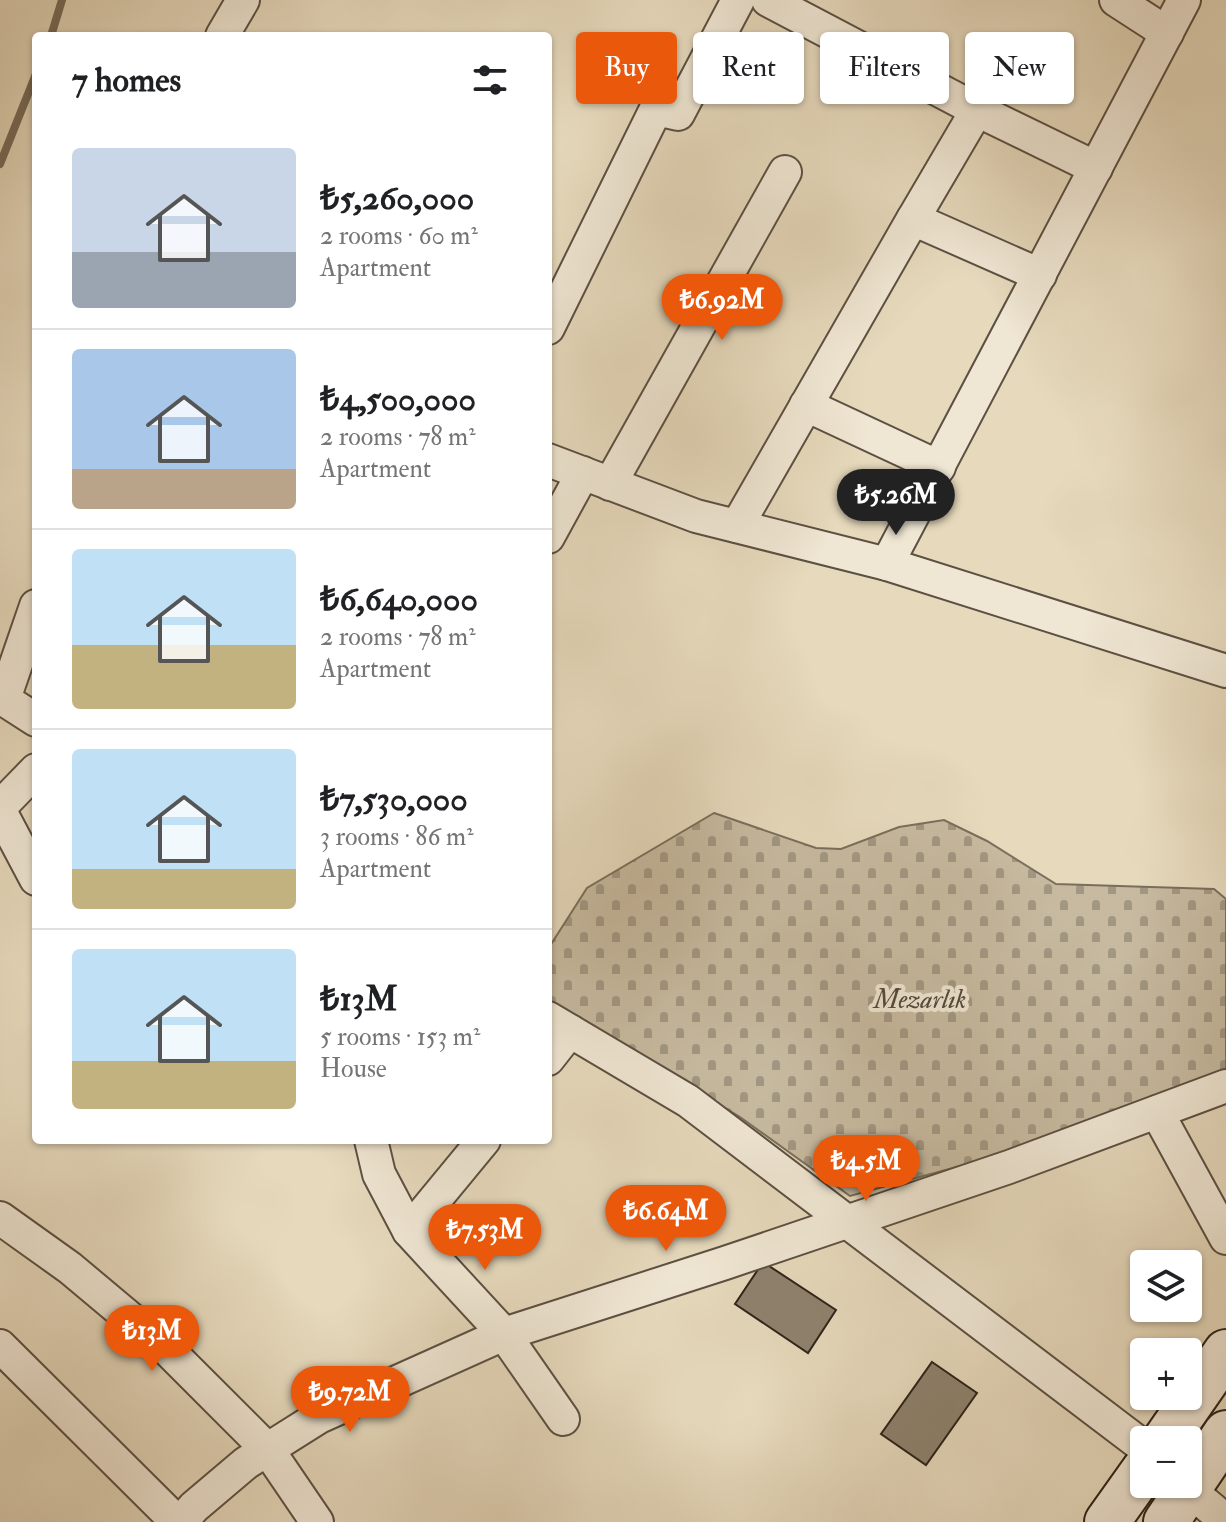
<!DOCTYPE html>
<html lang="en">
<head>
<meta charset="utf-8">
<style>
	body { margin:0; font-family:"IM FELL Double Pica",serif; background:#f6f6f6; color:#202124; height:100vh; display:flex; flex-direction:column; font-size:30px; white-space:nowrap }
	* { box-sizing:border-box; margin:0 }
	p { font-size:26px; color:#757577 }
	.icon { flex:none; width:44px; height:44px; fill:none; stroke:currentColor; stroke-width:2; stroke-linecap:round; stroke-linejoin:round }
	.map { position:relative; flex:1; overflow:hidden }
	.sheet { position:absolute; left:32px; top:32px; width:520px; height:1112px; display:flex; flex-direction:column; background:#fff; border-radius:8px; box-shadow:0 2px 6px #0004 }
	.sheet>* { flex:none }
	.banner { position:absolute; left:576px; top:32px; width:530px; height:72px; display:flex; gap:16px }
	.tools { position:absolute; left:1130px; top:1250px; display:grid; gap:16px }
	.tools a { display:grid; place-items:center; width:72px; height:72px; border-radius:8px; background:#fff; box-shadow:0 2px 6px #0004; font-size:40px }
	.price { position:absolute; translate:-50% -68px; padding:0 18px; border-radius:28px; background:#ea580c; color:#fff; font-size:26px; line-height:52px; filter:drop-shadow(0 2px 4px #0008) }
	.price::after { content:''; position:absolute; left:50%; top:48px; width:24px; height:18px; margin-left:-12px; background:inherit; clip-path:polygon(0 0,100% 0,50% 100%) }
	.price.active { background:#222; color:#fff }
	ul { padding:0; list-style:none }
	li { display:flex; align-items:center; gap:24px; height:200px; padding:0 40px }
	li+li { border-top:2px solid #e0e0e0 }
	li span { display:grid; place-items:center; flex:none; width:224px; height:160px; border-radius:8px; color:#555 }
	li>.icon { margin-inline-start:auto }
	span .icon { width:96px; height:96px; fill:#fffc; stroke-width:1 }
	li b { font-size:34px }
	h2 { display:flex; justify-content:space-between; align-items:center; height:96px; padding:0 40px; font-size:34px }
	.chip { padding:0 28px; border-radius:8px; background:#fff; box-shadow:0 2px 6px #0004; font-size:28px; line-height:72px }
	.chip.active { background:#ea580c; color:#fff }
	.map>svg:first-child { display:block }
</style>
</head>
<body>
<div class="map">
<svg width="1226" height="1522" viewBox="0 0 1226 1522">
	<defs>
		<pattern id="cemetery-stones" width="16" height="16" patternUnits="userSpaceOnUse" patternTransform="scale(2)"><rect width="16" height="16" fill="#c7baa0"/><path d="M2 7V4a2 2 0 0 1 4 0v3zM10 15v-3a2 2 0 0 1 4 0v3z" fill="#a29782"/></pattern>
	</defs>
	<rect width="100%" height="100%" fill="#e6d9bc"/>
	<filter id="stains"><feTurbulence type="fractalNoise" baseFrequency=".0025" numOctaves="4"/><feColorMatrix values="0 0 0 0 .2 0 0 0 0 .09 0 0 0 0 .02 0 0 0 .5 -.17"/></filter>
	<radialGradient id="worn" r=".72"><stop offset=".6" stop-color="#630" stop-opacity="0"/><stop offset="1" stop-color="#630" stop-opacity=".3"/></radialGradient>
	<polygon fill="url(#cemetery-stones)" stroke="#7a6e5c" stroke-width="2" points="714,813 816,848 841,849 899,827 944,820 987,841 1056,884 1214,889 1226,899 1226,1071 1026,1148 850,1196 740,1117 548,1000 548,949 587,888"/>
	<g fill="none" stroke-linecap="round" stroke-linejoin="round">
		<g stroke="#776b5a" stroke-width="8">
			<polyline points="51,36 62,0"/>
			<polyline points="0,164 36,74"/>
		</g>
	</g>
	<g fill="#8e826e" stroke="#2e2319" stroke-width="2">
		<polygon points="763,1262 836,1310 808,1353 735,1304"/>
		<polygon points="932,1362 977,1393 926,1465 881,1434"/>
	</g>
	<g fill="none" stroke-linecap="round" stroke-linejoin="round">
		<defs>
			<g id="street">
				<polyline points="768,0 977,110 1096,168"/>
				<polyline points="1116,0 1167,33"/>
				<polyline points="222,36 243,0"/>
				<polyline points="913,219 977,110"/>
				<polyline points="548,328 656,109 678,114 738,0"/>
				<polyline points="806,405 939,467"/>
				<polyline points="548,460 696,516 887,564 1226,671"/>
				<polyline points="610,484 785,172"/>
				<polyline points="737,526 913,219 1040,275"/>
				<polyline points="548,537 583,473"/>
				<polyline points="887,564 1184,0"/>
				<polyline points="0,697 36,720"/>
				<polyline points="4,699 36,606"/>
				<polyline points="0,807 36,770"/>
				<polyline points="0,811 36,879"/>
				<polyline points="548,1018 688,1101 1144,1447"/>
				<polyline points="548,1059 570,1031"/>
				<polyline points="1157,1112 1226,1238"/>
				<polyline points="371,1140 379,1174 409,1231 504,1334 563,1419"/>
				<polyline points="0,1218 70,1268 169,1351 268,1450 317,1522"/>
				<polyline points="409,1231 484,1140"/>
				<polyline points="0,1346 177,1522"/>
				<polyline points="1182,1484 1226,1521"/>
				<polyline points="181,1522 194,1507 246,1463 319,1417 504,1334 725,1263 1009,1167 1226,1086"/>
			</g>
			<g id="secondary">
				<polyline points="1165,1440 1226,1352"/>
				<polyline points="1107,1522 1144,1470"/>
				<polyline points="1166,1522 1226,1433"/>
			</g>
		</defs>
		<use href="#street" stroke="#5c5042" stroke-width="36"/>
		<use href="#secondary" stroke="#2e2319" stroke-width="48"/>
		<use href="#street" stroke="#efe6d3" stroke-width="32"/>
		<use href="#secondary" stroke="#efe6d3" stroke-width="44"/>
	</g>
	<g text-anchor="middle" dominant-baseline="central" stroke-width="8" stroke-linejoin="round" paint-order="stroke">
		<g font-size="26" font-style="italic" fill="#54493b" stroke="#efe6d3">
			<text x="920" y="1000">Mezarlık</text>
		</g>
	</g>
	<rect width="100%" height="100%" filter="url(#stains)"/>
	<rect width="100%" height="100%" fill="url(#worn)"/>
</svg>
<div class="tools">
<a><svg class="icon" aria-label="layers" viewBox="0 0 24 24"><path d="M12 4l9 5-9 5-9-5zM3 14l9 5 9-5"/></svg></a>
<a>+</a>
<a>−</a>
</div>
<b class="price" style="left:722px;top:342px">₺6.92M</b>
<b class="price active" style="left:896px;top:537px">₺5.26M</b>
<b class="price" style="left:866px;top:1203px">₺4.5M</b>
<b class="price" style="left:666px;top:1253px">₺6.64M</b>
<b class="price" style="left:485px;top:1272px">₺7.53M</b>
<b class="price" style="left:152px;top:1373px">₺13M</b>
<b class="price" style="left:350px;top:1434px">₺9.72M</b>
<div class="banner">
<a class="chip active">Buy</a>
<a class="chip">Rent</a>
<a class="chip">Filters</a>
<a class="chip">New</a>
</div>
<section class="sheet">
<h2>7 homes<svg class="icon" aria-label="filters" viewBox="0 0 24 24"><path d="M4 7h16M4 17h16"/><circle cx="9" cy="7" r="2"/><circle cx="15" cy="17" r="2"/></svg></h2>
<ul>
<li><span style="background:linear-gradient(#c9d6e8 65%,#9aa5b1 0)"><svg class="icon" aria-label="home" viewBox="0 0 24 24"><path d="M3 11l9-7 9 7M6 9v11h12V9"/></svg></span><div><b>₺5,260,000</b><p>2 rooms · 60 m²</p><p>Apartment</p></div></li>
<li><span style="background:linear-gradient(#a9c7e8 75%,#b9a48a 0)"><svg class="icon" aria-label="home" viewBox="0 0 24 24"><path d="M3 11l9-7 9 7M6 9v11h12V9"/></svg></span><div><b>₺4,500,000</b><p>2 rooms · 78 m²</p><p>Apartment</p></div></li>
<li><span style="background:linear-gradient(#bfe0f5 60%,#c2b280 0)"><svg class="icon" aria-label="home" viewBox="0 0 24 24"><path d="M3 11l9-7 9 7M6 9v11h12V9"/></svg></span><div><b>₺6,640,000</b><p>2 rooms · 78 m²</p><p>Apartment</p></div></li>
<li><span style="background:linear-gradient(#bfe0f5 75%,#c2b280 0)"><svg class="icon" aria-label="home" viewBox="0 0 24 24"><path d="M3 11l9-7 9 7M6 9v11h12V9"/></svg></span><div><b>₺7,530,000</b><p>3 rooms · 86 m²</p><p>Apartment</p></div></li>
<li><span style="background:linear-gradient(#bfe0f5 70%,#c2b280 0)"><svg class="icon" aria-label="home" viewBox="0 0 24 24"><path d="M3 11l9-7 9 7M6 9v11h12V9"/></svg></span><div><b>₺13M</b><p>5 rooms · 153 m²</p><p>House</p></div></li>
</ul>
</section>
</div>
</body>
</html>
